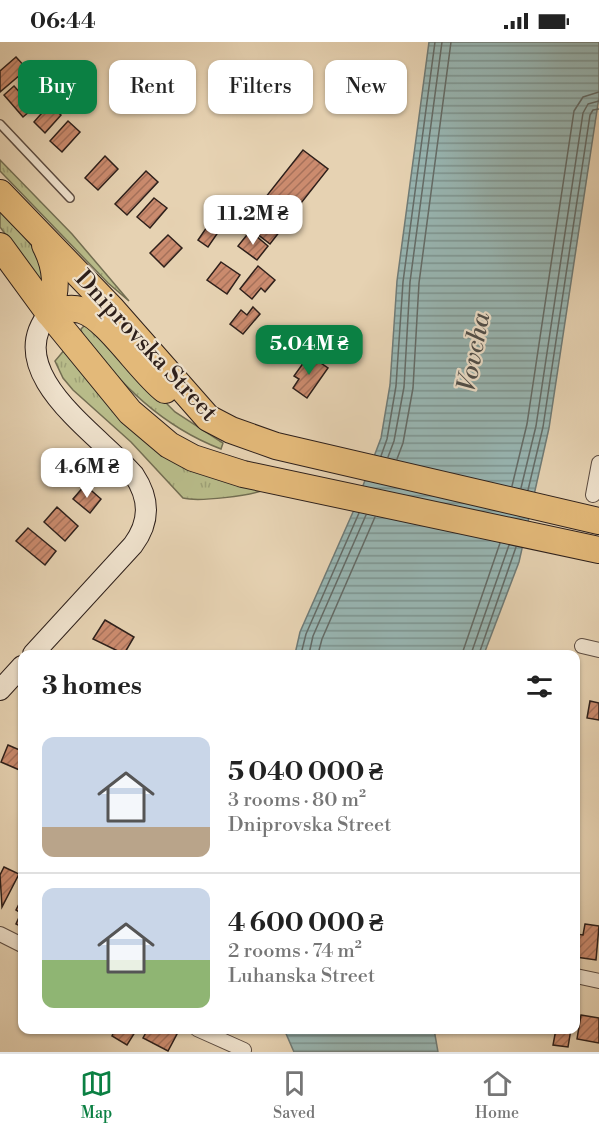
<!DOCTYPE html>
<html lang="en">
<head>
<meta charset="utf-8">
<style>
	body { margin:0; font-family:"Libre Bodoni",serif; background:#f6f6f6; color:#222; height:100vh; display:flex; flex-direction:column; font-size:22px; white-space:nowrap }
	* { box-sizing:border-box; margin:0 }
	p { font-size:20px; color:#767676 }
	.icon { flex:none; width:33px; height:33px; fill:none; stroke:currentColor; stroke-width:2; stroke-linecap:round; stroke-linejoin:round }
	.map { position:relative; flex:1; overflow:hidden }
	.sheet { position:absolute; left:18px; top:608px; width:562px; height:384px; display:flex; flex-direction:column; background:#fff; border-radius:12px; box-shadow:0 2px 4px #0004 }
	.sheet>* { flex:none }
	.guide { position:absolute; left:18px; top:18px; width:564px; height:54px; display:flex; gap:12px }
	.price { position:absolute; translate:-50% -51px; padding:0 14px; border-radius:12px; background:#fff; color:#222; font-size:20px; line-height:39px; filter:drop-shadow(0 2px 3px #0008) }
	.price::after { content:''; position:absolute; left:50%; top:36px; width:18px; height:14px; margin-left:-9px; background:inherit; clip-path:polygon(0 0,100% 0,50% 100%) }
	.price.on { background:#0b8043; color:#fff }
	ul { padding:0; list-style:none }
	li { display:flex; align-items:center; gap:18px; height:150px; padding:0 24px }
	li+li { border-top:2px solid #e0e0e0 }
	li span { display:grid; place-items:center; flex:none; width:168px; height:120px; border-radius:12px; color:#555 }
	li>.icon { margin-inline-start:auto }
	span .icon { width:72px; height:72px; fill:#fffc; stroke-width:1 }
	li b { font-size:26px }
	h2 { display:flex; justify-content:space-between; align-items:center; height:72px; padding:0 24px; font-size:26px }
	.tag { padding:0 21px; border-radius:12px; background:#fff; box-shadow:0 2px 4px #0004; font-size:21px; line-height:54px }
	.tag.on { background:#0b8043; color:#fff }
	.status { display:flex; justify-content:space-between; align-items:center; height:42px; padding:0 30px; background:#fff; direction:ltr }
	.status svg { height:16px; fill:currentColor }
	.tab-bar { display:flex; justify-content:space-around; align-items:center; height:84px; border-top:2px solid #e0e0e0; background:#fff; font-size:16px; color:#767676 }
	.tab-bar a { display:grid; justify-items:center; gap:3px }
	.tab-bar .on { color:#0b8043 }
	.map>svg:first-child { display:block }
</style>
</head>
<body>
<div class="status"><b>06:44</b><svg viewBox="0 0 49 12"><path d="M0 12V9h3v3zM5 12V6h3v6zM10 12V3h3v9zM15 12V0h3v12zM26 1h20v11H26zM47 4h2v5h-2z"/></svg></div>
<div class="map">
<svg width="599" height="1010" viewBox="0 0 599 1010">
	<defs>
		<pattern id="grass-tufts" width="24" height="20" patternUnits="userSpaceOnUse" patternTransform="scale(1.5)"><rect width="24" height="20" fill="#b8bb89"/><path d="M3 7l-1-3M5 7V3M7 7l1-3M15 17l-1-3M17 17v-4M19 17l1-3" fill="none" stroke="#9ea076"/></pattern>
		<pattern id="water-rules" width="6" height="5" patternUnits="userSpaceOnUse" patternTransform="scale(1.5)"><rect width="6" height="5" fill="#98b6b3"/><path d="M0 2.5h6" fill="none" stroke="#7c9491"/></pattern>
		<pattern id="building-hatch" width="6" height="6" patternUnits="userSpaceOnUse" patternTransform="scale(1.5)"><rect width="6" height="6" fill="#cb8b6e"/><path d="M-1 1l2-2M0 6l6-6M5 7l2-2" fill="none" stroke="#a5715a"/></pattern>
	</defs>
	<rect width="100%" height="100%" fill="#e6d2b2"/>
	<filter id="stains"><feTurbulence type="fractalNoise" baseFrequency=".00333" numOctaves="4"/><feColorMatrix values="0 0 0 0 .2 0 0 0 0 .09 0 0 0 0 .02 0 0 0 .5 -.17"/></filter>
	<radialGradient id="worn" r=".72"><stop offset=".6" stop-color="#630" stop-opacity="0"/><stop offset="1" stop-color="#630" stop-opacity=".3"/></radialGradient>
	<g fill="url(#grass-tufts)" stroke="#736e52" stroke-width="1.5">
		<polygon points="0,118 72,192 129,259 108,241 0,129"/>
		<polygon points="0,166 43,217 43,243 0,185"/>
		<path d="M 87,281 L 175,370 L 223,401 L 221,407 C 161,384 120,342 82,292 L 81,287 Z"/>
		<path d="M 66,306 L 103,352 L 266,447 C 252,454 198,460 183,456 L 131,400 L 73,348 L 63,336 L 55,319 Z"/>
	</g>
	<g fill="url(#water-rules)" stroke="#6e7a76" stroke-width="1.5">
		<polygon points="429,0 599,0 599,55 549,386 519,520 484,612 295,612 300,590 353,470 381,396 390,343 397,239"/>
		<polygon points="284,987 434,987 438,1010 294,1010"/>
	</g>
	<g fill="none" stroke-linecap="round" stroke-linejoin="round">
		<g stroke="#636b67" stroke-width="1.5">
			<polyline points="381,414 387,397 396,344 403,240 435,0"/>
			<polyline points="388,415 394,399 404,345 410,240 442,0"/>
			<polyline points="397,417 403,401 413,346 419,241 451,0"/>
			<polyline points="512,444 527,382 574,69 583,55 599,50"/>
			<polyline points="521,446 536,384 583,71 588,62 599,59"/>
			<polyline points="528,448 543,385 590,73 593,68 599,67"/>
			<polyline points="301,612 306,592 359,471"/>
			<polyline points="309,612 313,594 366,473"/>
			<polyline points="318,612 322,597 375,475"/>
			<polyline points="462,612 500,501"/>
			<polyline points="471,612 509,503"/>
			<polyline points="479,612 516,505"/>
		</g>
	</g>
	<g fill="url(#building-hatch)" stroke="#2e201b" stroke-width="1.5">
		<polygon points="16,15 27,27 0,50 0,29"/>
		<polygon points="14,44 22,53 33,44 44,57 23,75 4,53"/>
		<polygon points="49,63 61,73 45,91 34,80"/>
		<polygon points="68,79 80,90 62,110 50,99"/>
		<polygon points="303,108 328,127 290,175 265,156"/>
		<polygon points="105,114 118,127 98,148 85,136"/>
		<polygon points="146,129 158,140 127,173 115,162"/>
		<polygon points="154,156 167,166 150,186 137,175"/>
		<polygon points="220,166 230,173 208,205 198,198"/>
		<polygon points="263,175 280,189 270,202 252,188"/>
		<polygon points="250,189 268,204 257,218 238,204"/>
		<polygon points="168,193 182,206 164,225 150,211"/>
		<polygon points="221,220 240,233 227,252 207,238"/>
		<polygon points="258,224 275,238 265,250 261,246 252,257 240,247"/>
		<polygon points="253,265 260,272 243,292 230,282 241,268 247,273"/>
		<polygon points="309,313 328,326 307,356 293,346 299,337 294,334"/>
		<polygon points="85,443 101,457 90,471 73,457"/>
		<polygon points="57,465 78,484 65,499 44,480"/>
		<polygon points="28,486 56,509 45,523 16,499"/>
		<polygon points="105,578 134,595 124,612 93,597"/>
		<polygon points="590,659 599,661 599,678 587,676"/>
		<polygon points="8,703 22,709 22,729 1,720"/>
		<polygon points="4,825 19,832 2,865 0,833"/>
		<polygon points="22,856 22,885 16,882 21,871 16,868"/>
		<polygon points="585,882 599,884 596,918 576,915 576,892 583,893"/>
		<polygon points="581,973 599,976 599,1001 577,997"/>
		<polygon points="115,987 122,989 137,987 127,1003 112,994"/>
		<polygon points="148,987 167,987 177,992 168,1009 143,996"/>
		<polygon points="556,987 571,987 568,1005 553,1003"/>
	</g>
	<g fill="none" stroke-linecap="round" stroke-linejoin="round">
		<defs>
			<polyline id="lane" points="0,82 70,156"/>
			<g id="street">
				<polyline points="593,453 599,421"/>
				<polyline points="582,604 599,608"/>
				<polyline points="0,892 22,903"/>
				<polyline points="576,934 599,939"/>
				<polyline points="197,987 244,1008"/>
			</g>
			<g id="secondary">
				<path d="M 33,612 L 133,503 C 150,480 150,457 134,433 C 99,392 0,331 49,271"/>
				<polyline points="0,648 22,624"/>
			</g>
			<g id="highway">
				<polyline points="0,151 112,267 208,376 231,388 276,404 599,479"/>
				<path d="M 45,203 C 57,226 58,247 49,271"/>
				<polyline points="0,204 49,271 130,370 169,403 193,416 243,432 599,508"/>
				<path d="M 49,271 C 60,268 70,265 81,268 C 106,274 141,330 165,348"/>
			</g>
		</defs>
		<use href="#lane" stroke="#5c4c41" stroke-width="10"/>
		<use href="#street" stroke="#5c4c41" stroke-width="16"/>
		<use href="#secondary" stroke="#2e201b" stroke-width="22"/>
		<use href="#highway" stroke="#2e201b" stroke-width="28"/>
		<use href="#lane" stroke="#efe2cd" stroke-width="7"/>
		<use href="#street" stroke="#efe2cd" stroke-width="14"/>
		<use href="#secondary" stroke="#efe2cd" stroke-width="20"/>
		<use href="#highway" stroke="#e3b979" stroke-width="26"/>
	</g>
	<g text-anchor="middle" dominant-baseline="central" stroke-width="4.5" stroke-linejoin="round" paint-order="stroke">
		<g font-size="24" fill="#2e201b" stroke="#efe2cd">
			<text transform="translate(146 304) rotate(47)">Dniprovska Street</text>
		</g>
		<g font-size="26" font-style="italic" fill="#4e4d49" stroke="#efe2cd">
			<text transform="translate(474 310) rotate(-79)">Vovcha</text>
		</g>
	</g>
	<rect width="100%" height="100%" filter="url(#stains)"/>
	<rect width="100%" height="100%" fill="url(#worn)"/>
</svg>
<b class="price" style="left:253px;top:204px">11.2M ₴</b>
<b class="price on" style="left:309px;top:334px">5.04M ₴</b>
<b class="price" style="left:87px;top:457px">4.6M ₴</b>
<div class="guide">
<a class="tag on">Buy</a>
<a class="tag">Rent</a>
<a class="tag">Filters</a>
<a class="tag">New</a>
</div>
<section class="sheet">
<h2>3 homes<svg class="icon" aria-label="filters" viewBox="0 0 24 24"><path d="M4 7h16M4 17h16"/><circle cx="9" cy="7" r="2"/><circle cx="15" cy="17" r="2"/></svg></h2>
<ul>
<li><span style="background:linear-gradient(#c9d6e8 75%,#b9a48a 0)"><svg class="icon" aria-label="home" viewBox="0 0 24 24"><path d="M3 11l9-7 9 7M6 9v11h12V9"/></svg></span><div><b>5 040 000 ₴</b><p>3 rooms · 80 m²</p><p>Dniprovska Street</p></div></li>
<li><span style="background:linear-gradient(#c9d6e8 60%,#8fb573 0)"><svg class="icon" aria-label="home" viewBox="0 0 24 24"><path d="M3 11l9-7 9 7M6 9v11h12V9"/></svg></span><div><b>4 600 000 ₴</b><p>2 rooms · 74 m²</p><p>Luhanska Street</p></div></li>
</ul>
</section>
</div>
<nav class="tab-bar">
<a class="on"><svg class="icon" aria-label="map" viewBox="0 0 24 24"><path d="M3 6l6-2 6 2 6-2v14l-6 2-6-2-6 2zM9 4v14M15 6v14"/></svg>Map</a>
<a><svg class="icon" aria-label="saved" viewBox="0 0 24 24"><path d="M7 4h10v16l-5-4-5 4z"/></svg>Saved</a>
<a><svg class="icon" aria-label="home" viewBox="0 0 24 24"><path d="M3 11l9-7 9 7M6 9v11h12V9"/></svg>Home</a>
</nav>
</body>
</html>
